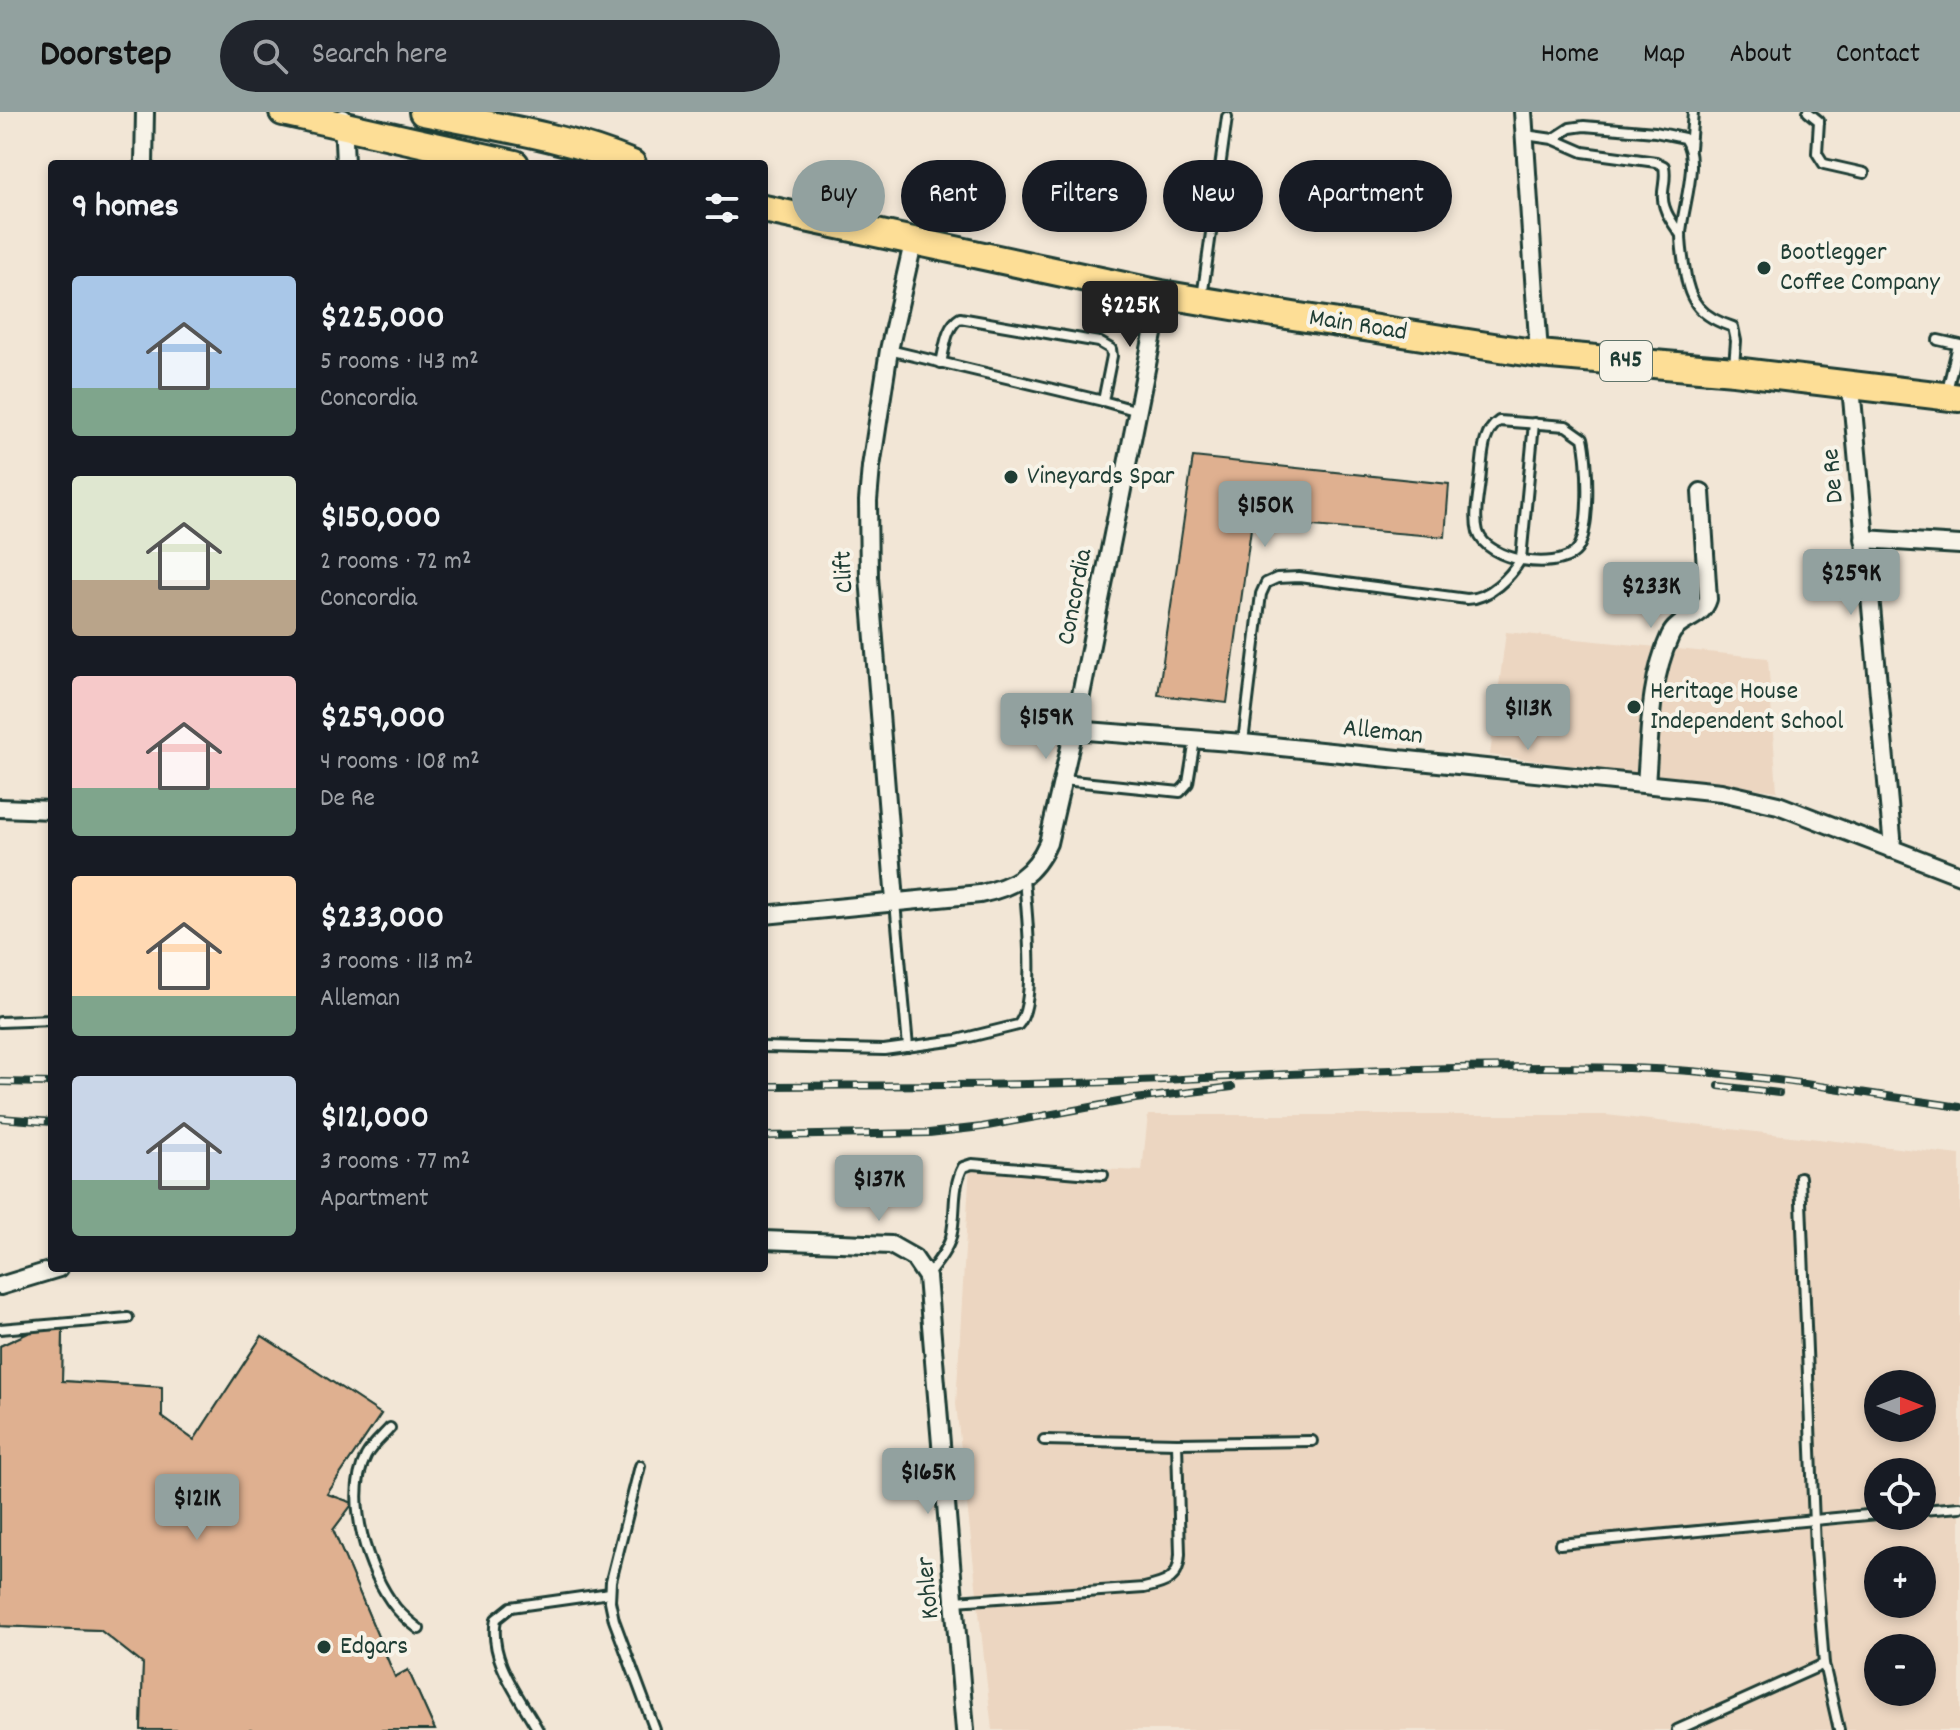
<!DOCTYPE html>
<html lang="en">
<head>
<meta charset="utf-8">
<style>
	body { margin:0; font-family:Dekko,sans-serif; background:#20242c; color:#f1f3f6; height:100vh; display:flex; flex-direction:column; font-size:30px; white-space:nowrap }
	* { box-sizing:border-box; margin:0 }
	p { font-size:26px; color:#9ea1a6 }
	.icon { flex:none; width:44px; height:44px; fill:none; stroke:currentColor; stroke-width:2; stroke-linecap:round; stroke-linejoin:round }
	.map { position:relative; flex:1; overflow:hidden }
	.panel { position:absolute; left:48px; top:48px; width:720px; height:1112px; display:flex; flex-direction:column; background:#171b24; border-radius:8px; box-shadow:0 4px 12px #0003 }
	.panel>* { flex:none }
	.top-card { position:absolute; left:792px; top:48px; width:760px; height:72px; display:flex; gap:16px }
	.needle { width:52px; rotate:90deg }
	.controls { position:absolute; left:1864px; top:1258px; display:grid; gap:16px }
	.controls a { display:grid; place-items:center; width:72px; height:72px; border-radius:50%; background:#171b24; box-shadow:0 4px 12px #0003; font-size:40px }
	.price { position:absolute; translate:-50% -68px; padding:0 18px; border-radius:8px; background:#92a19f; color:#111; font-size:26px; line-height:52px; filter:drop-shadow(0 2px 4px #0008) }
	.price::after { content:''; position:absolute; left:50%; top:48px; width:24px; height:18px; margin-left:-12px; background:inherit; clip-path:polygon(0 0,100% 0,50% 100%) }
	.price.selected { background:#222; color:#fff }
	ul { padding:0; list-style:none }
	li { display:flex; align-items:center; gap:24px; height:200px; padding:0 24px }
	li span { display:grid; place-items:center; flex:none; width:224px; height:160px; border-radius:8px; color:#555 }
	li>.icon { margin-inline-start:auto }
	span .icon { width:96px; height:96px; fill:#fffc; stroke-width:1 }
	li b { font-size:34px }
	h2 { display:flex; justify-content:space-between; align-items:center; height:96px; padding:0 24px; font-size:34px }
	.chip { padding:0 28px; border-radius:36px; background:#171b24; box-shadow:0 4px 12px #0003; font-size:28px; line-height:72px }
	.chip.selected { background:#92a19f; color:#111 }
	header { display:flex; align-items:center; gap:48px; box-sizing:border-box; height:112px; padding:0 40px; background:#92a19f; color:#111 }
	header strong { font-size:38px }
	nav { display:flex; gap:44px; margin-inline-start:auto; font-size:28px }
	.search { width:560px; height:72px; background:#20242c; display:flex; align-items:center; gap:20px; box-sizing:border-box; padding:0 28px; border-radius:44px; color:#9ea1a6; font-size:30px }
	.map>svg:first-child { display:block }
</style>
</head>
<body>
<header>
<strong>Doorstep</strong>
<div class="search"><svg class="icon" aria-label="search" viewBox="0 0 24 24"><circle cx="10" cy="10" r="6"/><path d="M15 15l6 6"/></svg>Search here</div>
<nav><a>Home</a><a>Map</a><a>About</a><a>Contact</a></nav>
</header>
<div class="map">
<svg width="1960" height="1618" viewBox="0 0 1960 1618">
	<rect width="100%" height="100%" fill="#f2e6d6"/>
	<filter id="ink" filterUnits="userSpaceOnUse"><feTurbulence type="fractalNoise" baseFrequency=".0125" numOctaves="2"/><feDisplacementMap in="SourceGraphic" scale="16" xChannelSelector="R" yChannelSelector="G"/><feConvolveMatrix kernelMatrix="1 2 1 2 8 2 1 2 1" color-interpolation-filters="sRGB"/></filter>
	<g filter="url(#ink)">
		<g fill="#ecd6c1" fill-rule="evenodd">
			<polygon points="1506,520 1768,546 1777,679 1490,643"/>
			<path d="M 1148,1003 L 1606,1003 L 1960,1043 L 1960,1618 L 992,1618 L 956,1292 L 970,1051 L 1142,1059 ZM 1878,1272 L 1922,1272 L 1922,1316 L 1878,1316 ZM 1878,1360 L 1922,1360 L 1922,1404 L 1878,1404 ZM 1878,1448 L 1922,1448 L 1922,1492 L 1878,1492 ZM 1878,1536 L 1922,1536 L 1922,1580 L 1878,1580 Z"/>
		</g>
		<g fill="#dfb090" stroke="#1f3d34" stroke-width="2">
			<polygon points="1193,345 1449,372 1445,425 1252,409 1227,591 1158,583"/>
			<polygon points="37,1217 63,1217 62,1269 162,1275 162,1305 194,1328 262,1224 381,1302 327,1382 353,1391 333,1418 395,1565 408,1558 435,1618 141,1618 143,1552 100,1518 0,1514 0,1234"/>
			<polygon points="37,1217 63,1217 62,1269 162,1275 162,1305 194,1328 262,1224 381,1302 327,1382 353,1391 333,1418 395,1565 408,1558 435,1618 141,1618 143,1552 100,1518 0,1514 0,1234"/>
		</g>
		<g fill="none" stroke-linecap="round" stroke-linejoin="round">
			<defs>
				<g id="service">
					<polyline points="1808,0 1819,9 1817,41 1824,52 1864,61"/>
					<path d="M 1525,23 L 1553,27 L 1570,16 L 1584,14 L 1655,20 L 1684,26 C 1701,49 1682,95 1681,122 C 1681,134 1683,147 1685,159 C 1689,191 1702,205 1733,215 L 1736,229 L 1734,254"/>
					<path d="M 1553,27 L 1583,40 L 1656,50 L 1664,54 C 1666,64 1664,70 1663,80 C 1661,97 1672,110 1681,123"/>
					<polyline points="1690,36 1693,0"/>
					<polyline points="1202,186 1227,5"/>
					<polyline points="1938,228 1960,233"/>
					<polyline points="889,238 1103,289"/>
					<path d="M 941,251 C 945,235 946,214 960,206 L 1099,230 L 1111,237 L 1112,244 L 1103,289 L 1138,299"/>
					<polyline points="1947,279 1958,233"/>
					<path d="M 1499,309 L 1566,314 L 1583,326 C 1588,347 1592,425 1575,440 C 1555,459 1487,449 1478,420 C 1473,402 1480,377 1481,359 C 1483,341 1483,320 1499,309 Z"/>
					<path d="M 1243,630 L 1261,482 L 1266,471 L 1277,466 L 1299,465 L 1467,487 C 1489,487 1510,465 1521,447 L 1534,311"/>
					<polyline points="1063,668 1180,680 1188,671 1195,628"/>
					<polyline points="895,790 908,935"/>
					<polyline points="0,910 52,908"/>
					<path d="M 764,935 L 884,938 L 957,928 L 1018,913 C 1038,892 1026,797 1024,766"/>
					<polyline points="1800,1065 1815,1437 1824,1552 1839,1618"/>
					<path d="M 927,1164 C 936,1152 947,1139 951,1125 C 957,1101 951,1077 963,1055 L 972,1052 L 1103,1063"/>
					<polyline points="0,1217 128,1206"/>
					<path d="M 390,1316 C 382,1325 372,1333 366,1344 C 344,1387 368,1461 396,1496 C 403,1504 411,1511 419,1517"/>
					<polyline points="1044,1328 1177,1331"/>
					<polyline points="640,1354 611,1469 610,1489 614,1508 655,1618"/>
					<polyline points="1922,1398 1960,1395"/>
					<polyline points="1560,1432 1878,1402"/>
					<path d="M 955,1489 L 1144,1476 C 1167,1471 1179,1467 1180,1442 L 1177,1331 L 1312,1329"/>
					<path d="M 538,1618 C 520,1585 488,1548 496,1507 L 511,1495 L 610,1481"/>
					<polyline points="1677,1618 1824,1552"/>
				</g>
				<g id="minor">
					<polyline points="1523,0 1539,242"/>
					<polyline points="343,6 345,52"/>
					<polyline points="144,52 145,0"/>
					<polyline points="1851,275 1892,725 1891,737"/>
					<polyline points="1864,427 1960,433"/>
					<polyline points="1074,618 1243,631 1721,680 1778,693 1960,763"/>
					<path d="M 1646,672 C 1650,624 1649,569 1670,524 C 1678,506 1702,508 1708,487 L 1701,380"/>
					<polyline points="0,696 52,698"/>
					<polyline points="895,789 869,465 868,389 871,355 889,238 913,131"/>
					<path d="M 764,803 L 980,782 C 1013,775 1034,763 1048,731 L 1074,618 L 1161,182"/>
					<polyline points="764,1128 891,1133 914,1146 927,1165 965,1618"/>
					<polyline points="0,1174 59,1156"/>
				</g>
				<g id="primary">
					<polyline points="283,0 515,52"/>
					<path d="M 423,0 C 492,14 566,24 632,52"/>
					<polyline points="764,97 1161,182 1293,204 1539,242 1734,259 1960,286"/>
				</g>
			</defs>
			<use href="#service" stroke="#1f3d34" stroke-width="14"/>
			<use href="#minor" stroke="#1f3d34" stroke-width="22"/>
			<use href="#primary" stroke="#1f3d34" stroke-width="32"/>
			<use href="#service" stroke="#f7f3e8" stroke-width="8"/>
			<use href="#minor" stroke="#f7f3e8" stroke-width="16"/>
			<use href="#primary" stroke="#fdde96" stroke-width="26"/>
			<defs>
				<g id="rail">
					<polyline points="0,970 52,971"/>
					<path d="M 764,974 C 903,973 1043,974 1182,967 C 1339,960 1496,951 1654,957 C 1756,961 1859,981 1960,995"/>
					<polyline points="1719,974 1779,981"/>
					<polyline points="0,1006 52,1010"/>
					<polyline points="764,1024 929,1021 982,1015 1135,987 1232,975"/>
				</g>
			</defs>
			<use href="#rail" stroke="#1f3d34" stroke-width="8"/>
			<use href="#rail" stroke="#f7f3e8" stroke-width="5" stroke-dasharray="15" stroke-linecap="butt"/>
		</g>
	</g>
	<g fill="#1f3d34" stroke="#f7f3e8" stroke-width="3">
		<circle cx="1764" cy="156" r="8"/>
		<circle cx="1011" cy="365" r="8"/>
		<circle cx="1634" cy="595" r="8"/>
		<circle cx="324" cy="1535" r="8"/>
	</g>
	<g text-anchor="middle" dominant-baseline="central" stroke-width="8" stroke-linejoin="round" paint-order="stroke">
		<rect fill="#f7f3e8" stroke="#60746a" stroke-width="2" x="1600" y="229" width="52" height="40" rx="6"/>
		<g font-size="24" font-weight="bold" fill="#1f3d34">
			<text x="1626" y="249">R45</text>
		</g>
		<g font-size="26" fill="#1f3d34" stroke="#f7f3e8" text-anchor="start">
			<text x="1780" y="141">Bootlegger<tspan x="1780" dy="30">Coffee Company</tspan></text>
			<text x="1027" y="365">Vineyards Spar</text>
			<text x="1650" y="580">Heritage House<tspan x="1650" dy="30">Independent School</tspan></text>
			<text x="340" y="1535">Edgars</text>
		</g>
		<g font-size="26" fill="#1f3d34" stroke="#f7f3e8">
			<text transform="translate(1358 214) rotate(9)">Main Road</text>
			<text transform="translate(1834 364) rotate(-95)">De Re</text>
			<text transform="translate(845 460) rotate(-93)">Clift</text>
			<text transform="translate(1076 485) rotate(-79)">Concordia</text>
			<text transform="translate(1383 621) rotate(6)">Alleman</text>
			<text transform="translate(929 1476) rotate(-95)">Kohler</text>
		</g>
	</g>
</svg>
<div class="controls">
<a><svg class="needle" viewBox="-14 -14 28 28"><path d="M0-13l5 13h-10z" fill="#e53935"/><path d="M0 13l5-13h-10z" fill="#9ea1a6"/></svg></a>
<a><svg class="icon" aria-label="locate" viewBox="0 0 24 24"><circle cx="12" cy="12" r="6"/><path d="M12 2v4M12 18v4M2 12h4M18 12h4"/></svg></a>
<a>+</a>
<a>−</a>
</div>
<b class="price selected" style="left:1130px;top:237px">$225K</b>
<b class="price" style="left:1265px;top:437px">$150K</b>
<b class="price" style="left:1851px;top:505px">$259K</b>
<b class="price" style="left:1651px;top:518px">$233K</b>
<b class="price" style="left:1528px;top:640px">$113K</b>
<b class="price" style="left:1046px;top:649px">$159K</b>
<b class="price" style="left:879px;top:1111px">$137K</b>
<b class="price" style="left:928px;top:1404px">$165K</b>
<b class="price" style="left:197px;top:1430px">$121K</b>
<div class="top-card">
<a class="chip selected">Buy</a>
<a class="chip">Rent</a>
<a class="chip">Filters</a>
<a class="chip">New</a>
<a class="chip">Apartment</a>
</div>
<section class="panel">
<h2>9 homes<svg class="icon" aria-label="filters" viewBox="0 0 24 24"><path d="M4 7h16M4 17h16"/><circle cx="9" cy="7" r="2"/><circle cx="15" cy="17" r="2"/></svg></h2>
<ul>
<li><span style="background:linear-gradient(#a9c7e8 70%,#7fa58c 0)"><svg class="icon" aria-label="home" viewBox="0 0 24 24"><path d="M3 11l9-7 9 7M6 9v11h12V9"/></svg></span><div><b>$225,000</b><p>5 rooms · 143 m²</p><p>Concordia</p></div></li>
<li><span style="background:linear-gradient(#dfe7d0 65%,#b9a48a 0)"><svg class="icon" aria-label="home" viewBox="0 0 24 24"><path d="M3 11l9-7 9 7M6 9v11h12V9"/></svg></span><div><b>$150,000</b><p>2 rooms · 72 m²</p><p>Concordia</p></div></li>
<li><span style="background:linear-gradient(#f6c9c9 70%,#7fa58c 0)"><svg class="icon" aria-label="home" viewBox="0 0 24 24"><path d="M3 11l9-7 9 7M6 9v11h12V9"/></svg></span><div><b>$259,000</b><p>4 rooms · 108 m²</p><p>De Re</p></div></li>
<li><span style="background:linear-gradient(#ffd9b3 75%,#7fa58c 0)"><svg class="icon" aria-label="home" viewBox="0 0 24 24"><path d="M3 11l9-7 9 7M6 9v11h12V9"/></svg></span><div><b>$233,000</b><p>3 rooms · 113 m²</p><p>Alleman</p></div></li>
<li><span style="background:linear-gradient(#c9d6e8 65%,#7fa58c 0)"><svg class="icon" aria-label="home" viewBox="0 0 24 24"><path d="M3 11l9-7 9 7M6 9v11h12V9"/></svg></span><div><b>$121,000</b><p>3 rooms · 77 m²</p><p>Apartment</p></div></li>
</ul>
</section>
</div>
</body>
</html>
